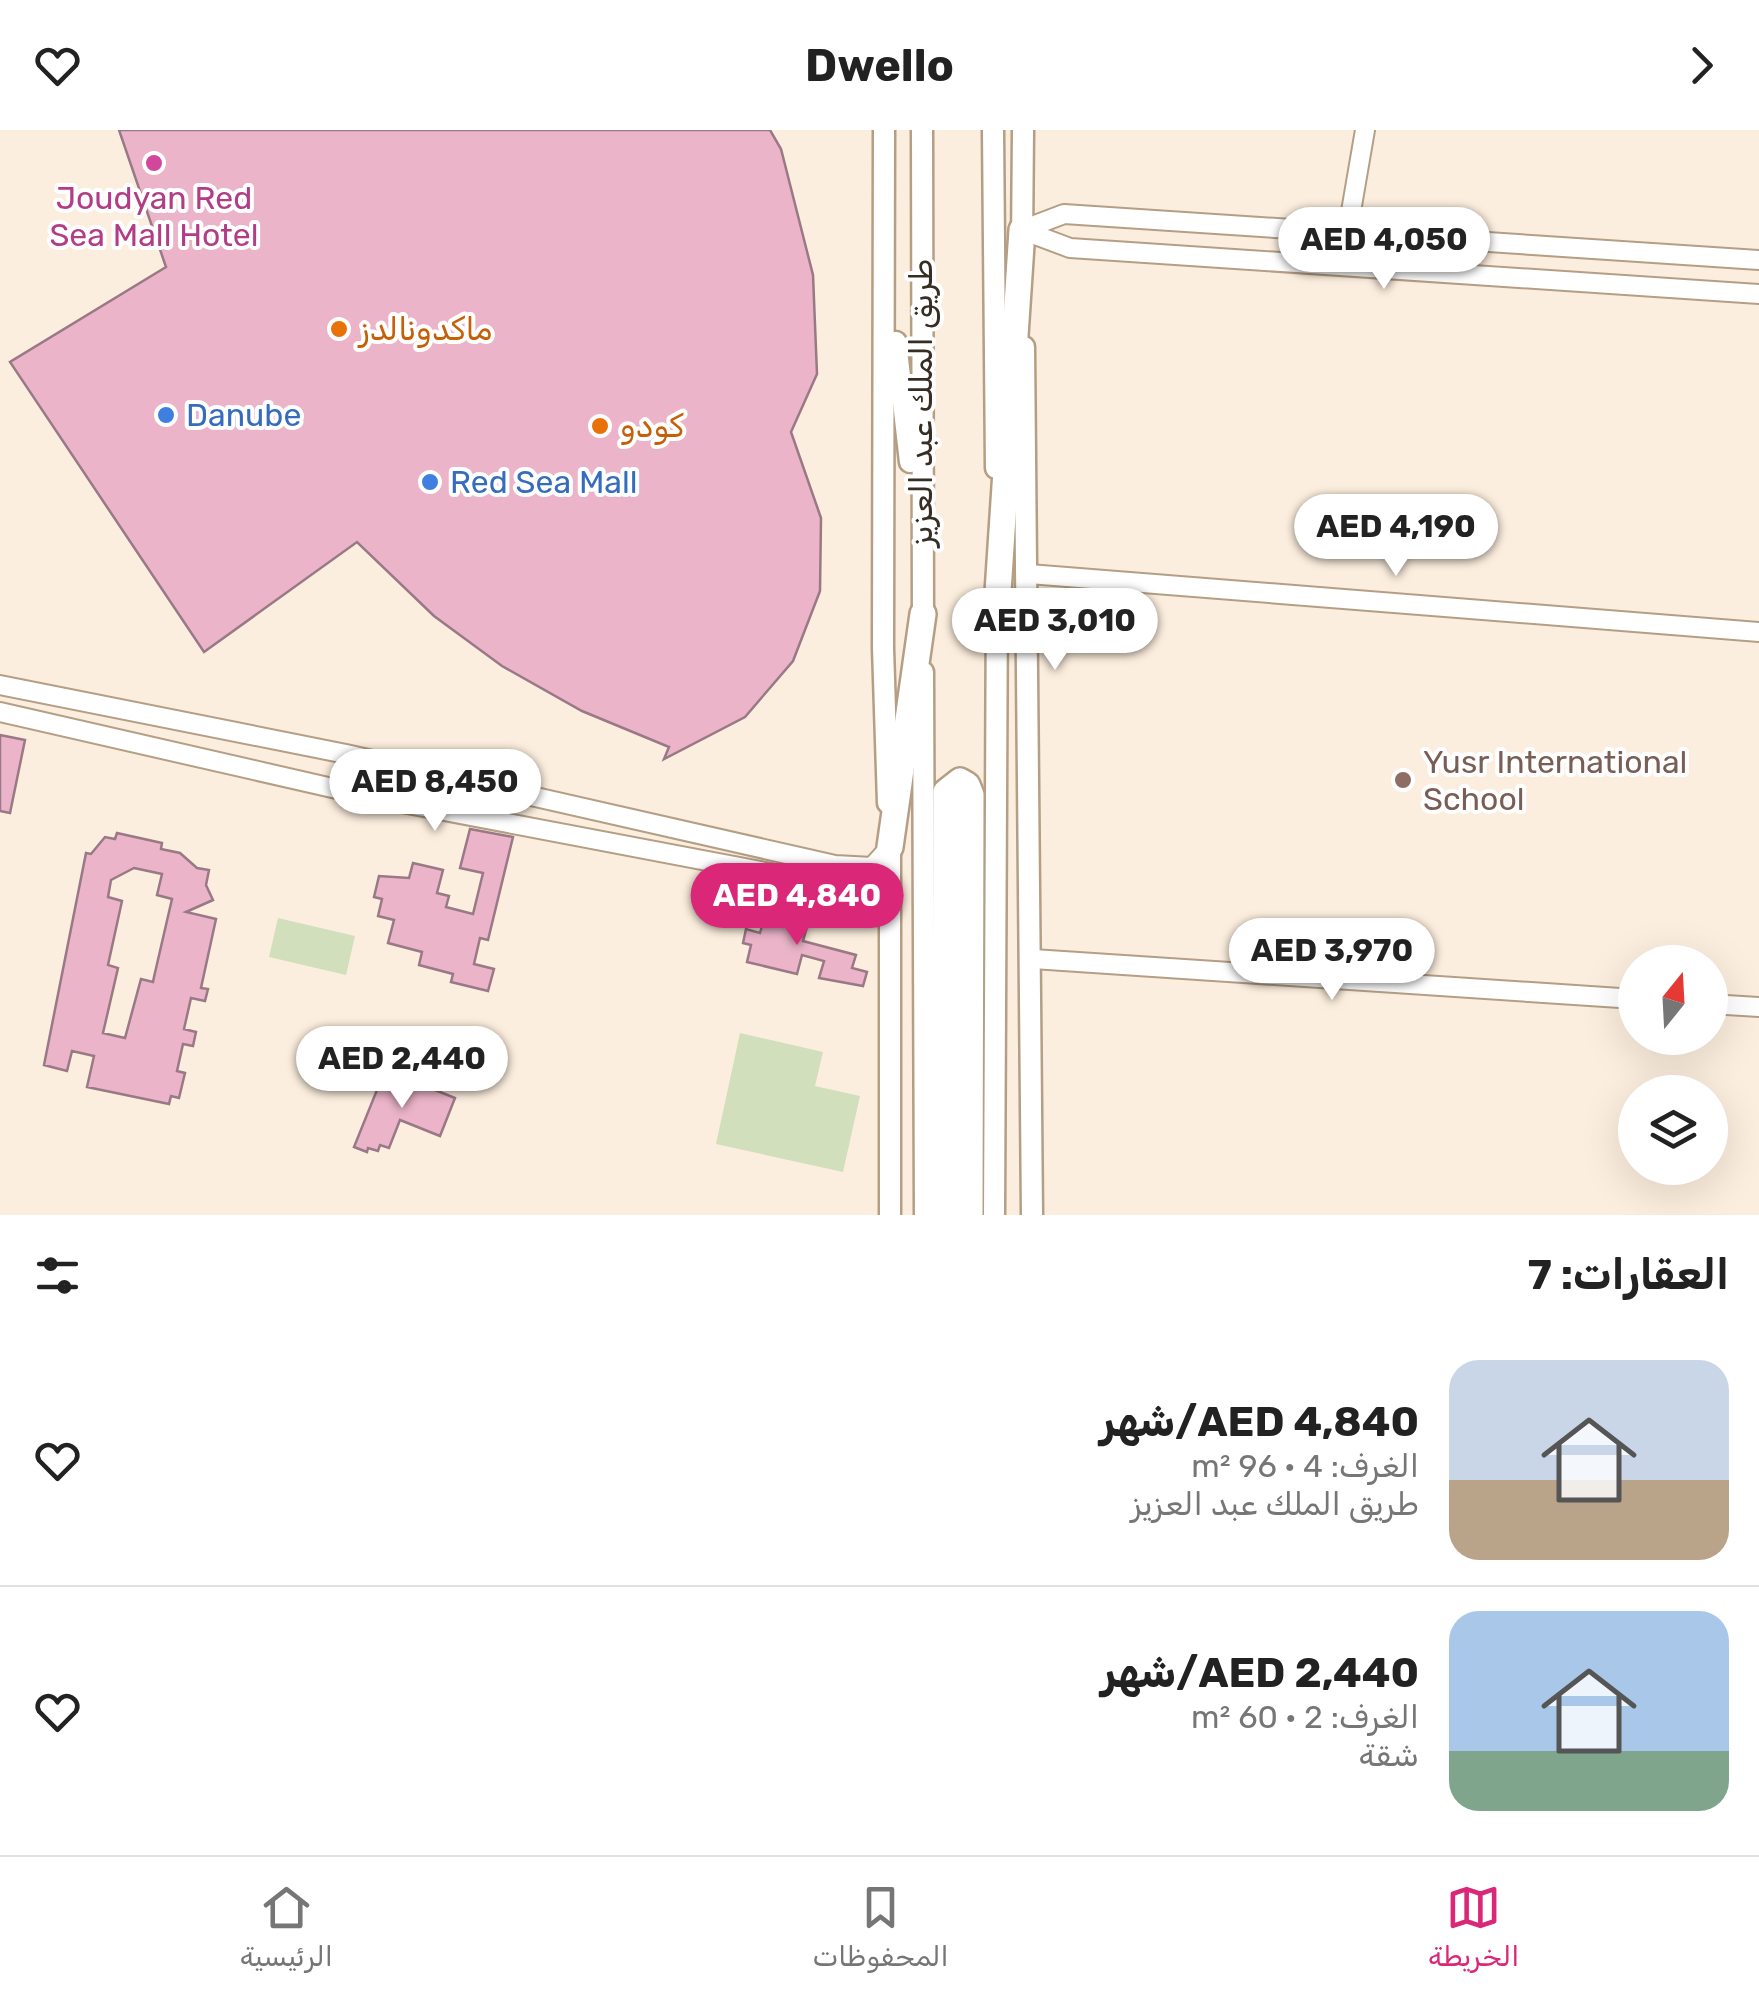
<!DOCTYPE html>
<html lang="ar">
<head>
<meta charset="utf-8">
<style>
	body { margin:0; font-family:Rubik,Cairo,sans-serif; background:#f6f6f6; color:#222; direction:rtl; height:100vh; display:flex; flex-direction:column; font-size:38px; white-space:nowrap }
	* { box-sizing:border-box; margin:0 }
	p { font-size:32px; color:#767676 }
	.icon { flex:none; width:55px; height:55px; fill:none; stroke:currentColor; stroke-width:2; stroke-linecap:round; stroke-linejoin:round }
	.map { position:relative; height:1085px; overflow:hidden; direction:ltr }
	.side { display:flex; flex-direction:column; background:#fff; flex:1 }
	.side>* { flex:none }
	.needle { width:65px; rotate:18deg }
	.buttons { position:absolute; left:1618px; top:815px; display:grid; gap:20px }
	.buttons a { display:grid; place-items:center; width:110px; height:110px; border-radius:50%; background:#fff; box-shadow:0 10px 40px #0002; font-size:50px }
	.price { position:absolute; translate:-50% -85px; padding:0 22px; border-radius:35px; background:#fff; color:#222; font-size:32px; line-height:65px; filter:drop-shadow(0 2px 5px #0008) }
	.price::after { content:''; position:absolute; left:50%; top:60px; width:30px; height:22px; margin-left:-15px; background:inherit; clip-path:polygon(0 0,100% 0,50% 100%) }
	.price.selected { background:#db2777; color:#fff }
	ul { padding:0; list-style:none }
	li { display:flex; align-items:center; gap:30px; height:250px; padding:0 30px }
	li+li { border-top:2px solid #e0e0e0 }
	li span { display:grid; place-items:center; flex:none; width:280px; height:200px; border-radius:30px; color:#555 }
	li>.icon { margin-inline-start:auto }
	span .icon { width:120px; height:120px; fill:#fffc; stroke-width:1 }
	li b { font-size:42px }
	h2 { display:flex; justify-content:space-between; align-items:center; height:120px; padding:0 30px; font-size:42px }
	header { display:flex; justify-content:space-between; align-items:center; height:130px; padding:0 30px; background:#fff; font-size:45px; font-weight:700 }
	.menu { display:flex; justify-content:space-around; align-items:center; height:140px; border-top:2px solid #e0e0e0; background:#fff; font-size:28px; color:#767676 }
	.menu a { display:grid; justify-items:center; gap:5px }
	.menu .selected { color:#db2777 }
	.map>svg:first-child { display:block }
</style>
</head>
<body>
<header><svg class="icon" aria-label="forward" viewBox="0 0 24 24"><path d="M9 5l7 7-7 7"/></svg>Dwello<svg class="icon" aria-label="heart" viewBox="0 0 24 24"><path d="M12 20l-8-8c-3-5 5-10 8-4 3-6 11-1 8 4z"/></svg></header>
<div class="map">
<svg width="1759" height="1085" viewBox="0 0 1759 1085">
	<rect width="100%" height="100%" fill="#fceede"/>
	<g fill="#d1dfbc">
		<polygon points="278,788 355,806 346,845 269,827"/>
		<polygon points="740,903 823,922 815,956 860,966 843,1042 716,1014"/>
	</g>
	<g fill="#ebb4c8" stroke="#997985" stroke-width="2.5" fill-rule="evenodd">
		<polygon points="119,0 770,0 781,19 813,145 817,244 791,302 821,388 820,461 793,531 745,587 664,629 669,617 582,581 502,536 434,486 357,412 204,522 10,232 166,137"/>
		<polygon points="0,605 25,610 10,683 0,681"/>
		<polygon points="470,699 513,707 488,810 480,808 474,834 494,839 488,861 451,852 453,844 419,835 422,822 388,813 394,790 378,786 382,769 374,767 379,746 409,748 413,733 443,740 437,763 449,766 446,777 473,784 483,743 460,738"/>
		<path d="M 117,703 L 162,713 L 161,719 L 180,723 L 197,738 L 209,740 L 206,755 L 213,770 L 186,782 L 216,789 L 201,858 L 208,859 L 205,871 L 191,868 L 184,899 L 196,902 L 193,916 L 183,914 L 177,941 L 185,943 L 179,968 L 171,966 L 169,974 L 87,957 L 94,926 L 72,921 L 67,941 L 44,935 L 86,723 L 91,724 L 105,707 L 115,709 ZM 134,738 L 162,744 L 157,765 L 172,769 L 154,847 L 153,852 L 141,849 L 125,908 L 103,903 L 118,838 L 108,835 L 122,771 L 108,767 L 111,750 Z"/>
		<polygon points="768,773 810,786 803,811 856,825 852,838 867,842 863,856 819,848 824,831 802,825 797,844 747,832 751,815 743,813 746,799 760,803"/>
		<polygon points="385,940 455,968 440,1006 400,990 389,1018 380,1015 378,1021 368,1018 367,1022 354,1017"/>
	</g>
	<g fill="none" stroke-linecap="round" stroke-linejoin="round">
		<defs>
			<g id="minor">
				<polyline points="1022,100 1070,118 1759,164"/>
				<polyline points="1022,100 1064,84 1759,130"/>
				<polyline points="1331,135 1348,99 1365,0"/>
				<polyline points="1029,444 1759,502"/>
				<polyline points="0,555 346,624 835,735 872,737 890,717"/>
				<polyline points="0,582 376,668 876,763 891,785"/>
				<polyline points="1033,829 1635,869"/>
				<polyline points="1710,874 1759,877"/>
			</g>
			<g id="major">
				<polyline points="884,0 883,518 888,673"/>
				<polyline points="922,0 923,498"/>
				<polyline points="993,0 996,338"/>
				<polyline points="1022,113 1023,0"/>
				<polyline points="896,212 910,332"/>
				<polyline points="1024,217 1032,1085"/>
				<polyline points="923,542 925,1085"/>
				<polyline points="890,702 890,1085"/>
				<polyline points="994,1085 997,462"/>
			</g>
			<g id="highway">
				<polyline points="997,477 1022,100"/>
				<polyline points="890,717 923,484"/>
				<polyline points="946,1085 946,662 960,651 967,655 971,665 970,1085"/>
			</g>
		</defs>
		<use href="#minor" stroke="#b49f85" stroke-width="22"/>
		<use href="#major" stroke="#b49f85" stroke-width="25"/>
		<use href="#highway" stroke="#b49f85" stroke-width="30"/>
		<use href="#minor" stroke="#fff" stroke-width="18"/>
		<use href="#major" stroke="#fff" stroke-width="20"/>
		<use href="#highway" stroke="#fff" stroke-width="25"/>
	</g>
	<circle fill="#d1479c" stroke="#fff" stroke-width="4" cx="154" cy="33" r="10"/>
	<g fill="#e8710a" stroke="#fff" stroke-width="4">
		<circle cx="339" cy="199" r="10"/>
		<circle cx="600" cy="296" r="10"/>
	</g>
	<g fill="#3f7fe0" stroke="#fff" stroke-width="4">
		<circle cx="166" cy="285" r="10"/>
		<circle cx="430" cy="352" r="10"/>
	</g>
	<circle fill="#8d6e63" stroke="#fff" stroke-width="4" cx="1403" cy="650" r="10"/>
	<g text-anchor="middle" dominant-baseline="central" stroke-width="8" stroke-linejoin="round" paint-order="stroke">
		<g font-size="32" fill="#b23c85" stroke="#fff">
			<text x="154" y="68">Joudyan Red<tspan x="154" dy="37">Sea Mall Hotel</tspan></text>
		</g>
		<g font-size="32" fill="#c56008" stroke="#fff" text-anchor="start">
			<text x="359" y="199">ماكدونالدز</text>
			<text x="620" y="296">كودو</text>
		</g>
		<g font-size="32" fill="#362d23" stroke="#fff">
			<text transform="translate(921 273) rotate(-90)">طريق الملك عبد العزيز</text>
		</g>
		<g font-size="32" fill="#366cbe" stroke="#fff" text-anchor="start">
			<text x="186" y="285">Danube</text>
			<text x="450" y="352">Red Sea Mall</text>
		</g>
		<g font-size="32" fill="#785e54" stroke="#fff" text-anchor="start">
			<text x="1423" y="632">Yusr International<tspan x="1423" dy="37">School</tspan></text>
		</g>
	</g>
</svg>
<div class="buttons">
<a><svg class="needle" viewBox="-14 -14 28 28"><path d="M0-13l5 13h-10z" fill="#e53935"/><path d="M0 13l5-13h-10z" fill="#767676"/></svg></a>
<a><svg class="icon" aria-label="layers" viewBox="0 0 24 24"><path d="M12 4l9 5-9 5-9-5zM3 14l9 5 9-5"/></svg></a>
</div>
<b class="price" style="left:1384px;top:162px">AED 4,050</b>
<b class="price" style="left:1396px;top:449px">AED 4,190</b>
<b class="price" style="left:1055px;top:543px">AED 3,010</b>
<b class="price" style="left:435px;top:704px">AED 8,450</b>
<b class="price selected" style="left:797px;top:818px">AED 4,840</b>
<b class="price" style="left:1332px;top:873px">AED 3,970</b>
<b class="price" style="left:402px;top:981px">AED 2,440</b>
</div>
<section class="side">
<h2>العقارات: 7<svg class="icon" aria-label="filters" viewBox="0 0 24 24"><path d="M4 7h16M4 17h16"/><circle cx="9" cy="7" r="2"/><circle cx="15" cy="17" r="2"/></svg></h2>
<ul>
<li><span style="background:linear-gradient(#c9d6e8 60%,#b9a48a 0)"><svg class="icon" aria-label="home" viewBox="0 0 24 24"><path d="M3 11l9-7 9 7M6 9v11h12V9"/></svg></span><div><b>AED 4,840/شهر</b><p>الغرف: 4 · 96 m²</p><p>طريق الملك عبد العزيز</p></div><svg class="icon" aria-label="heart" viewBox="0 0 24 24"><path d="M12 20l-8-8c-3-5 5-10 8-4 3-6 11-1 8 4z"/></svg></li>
<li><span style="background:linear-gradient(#a9c7e8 70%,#7fa58c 0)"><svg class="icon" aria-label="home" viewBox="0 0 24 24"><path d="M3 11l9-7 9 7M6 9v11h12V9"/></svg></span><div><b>AED 2,440/شهر</b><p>الغرف: 2 · 60 m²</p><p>شقة</p></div><svg class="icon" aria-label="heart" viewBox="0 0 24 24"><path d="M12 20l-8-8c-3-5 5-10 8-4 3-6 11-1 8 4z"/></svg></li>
</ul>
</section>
<nav class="menu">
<a class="selected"><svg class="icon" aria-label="map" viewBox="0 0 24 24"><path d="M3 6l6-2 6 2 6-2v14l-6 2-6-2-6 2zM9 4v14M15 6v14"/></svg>الخريطة</a>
<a><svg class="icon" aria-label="saved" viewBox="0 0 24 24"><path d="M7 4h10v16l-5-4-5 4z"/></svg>المحفوظات</a>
<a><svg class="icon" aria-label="home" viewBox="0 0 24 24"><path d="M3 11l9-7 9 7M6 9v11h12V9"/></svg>الرئيسية</a>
</nav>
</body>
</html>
